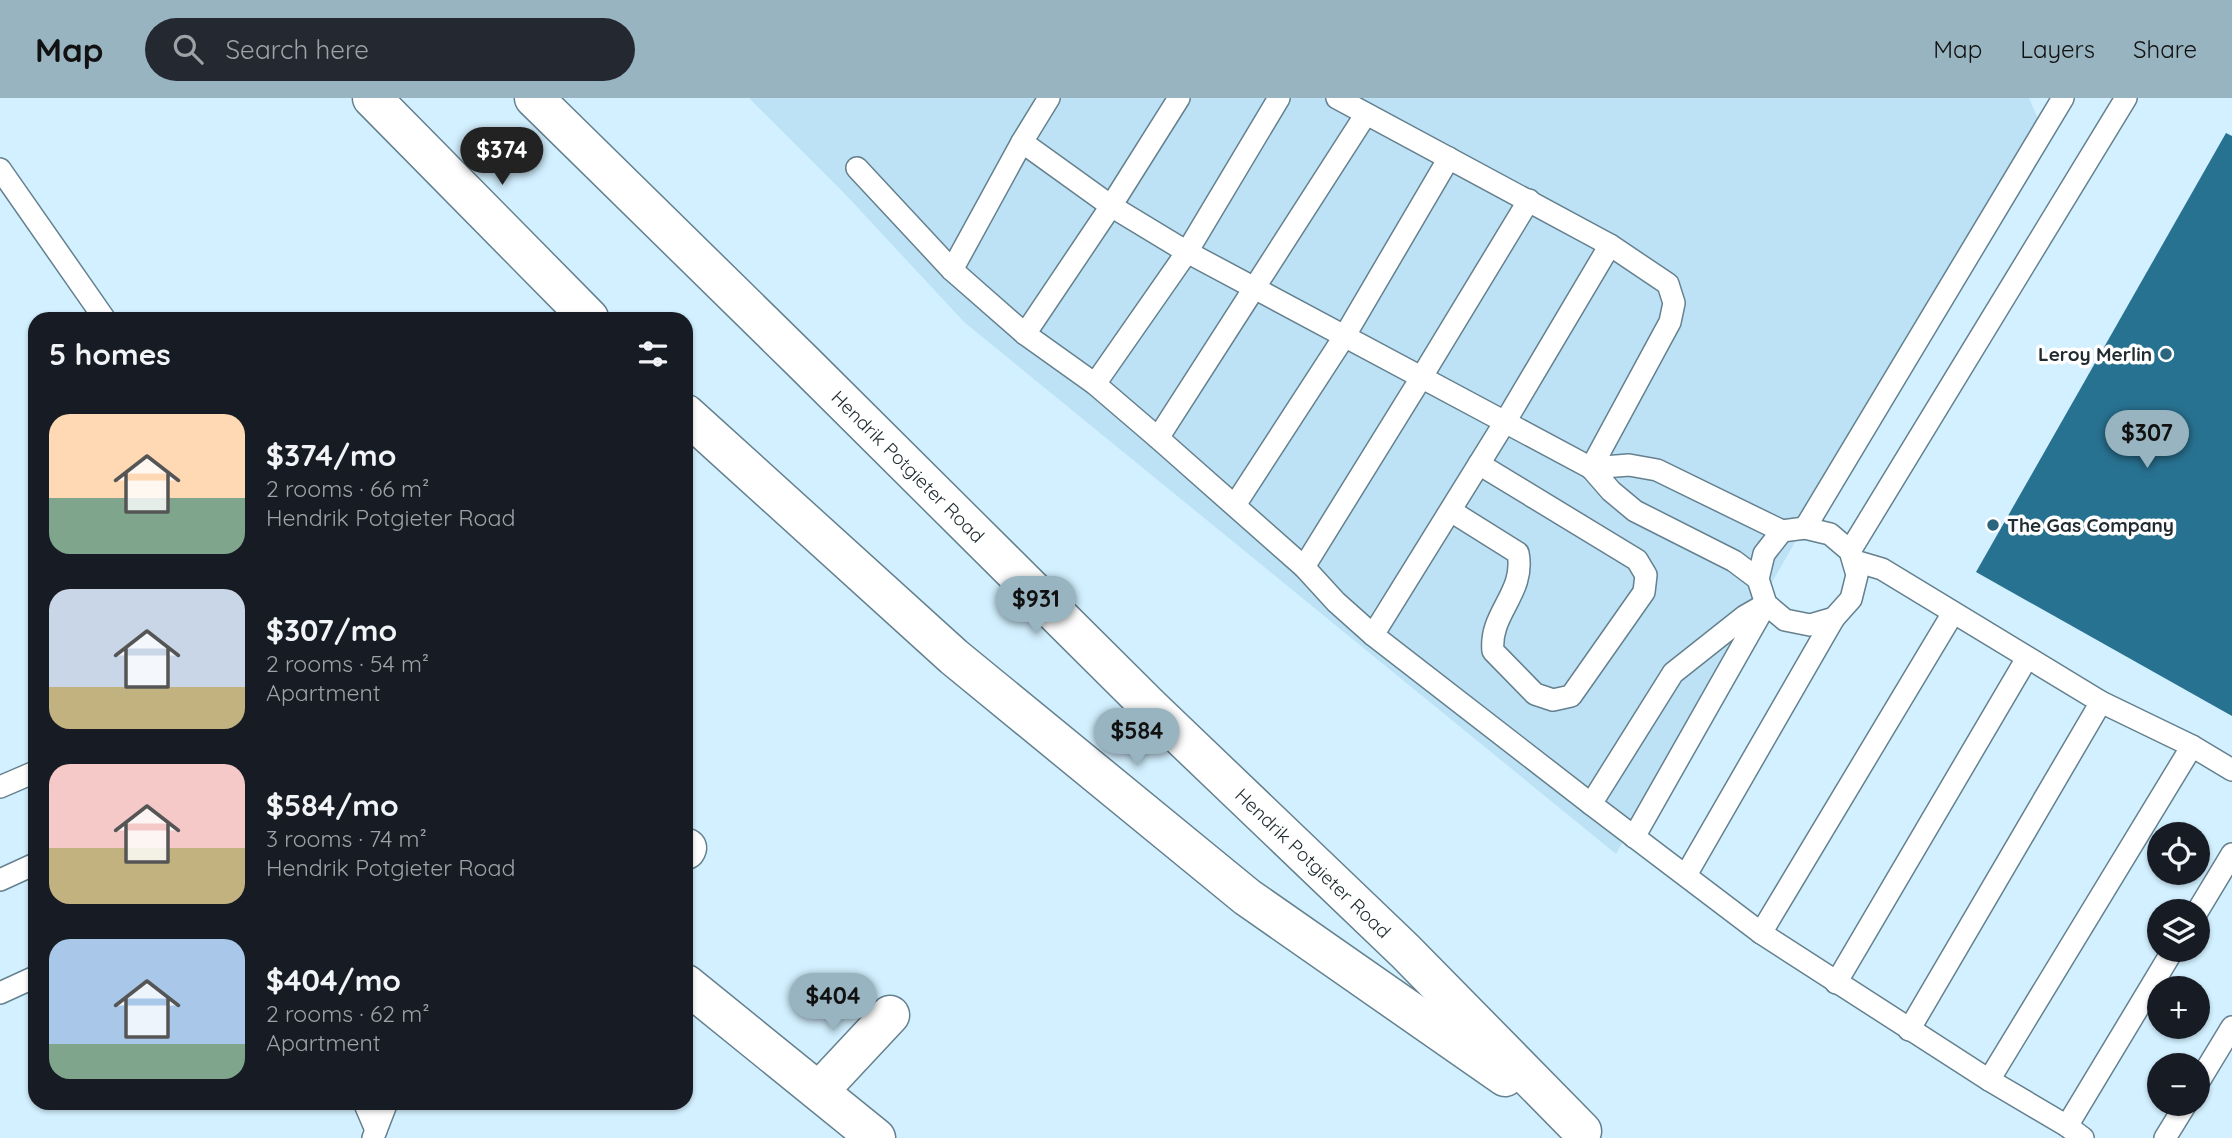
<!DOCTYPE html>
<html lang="en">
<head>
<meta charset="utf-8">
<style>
	body { margin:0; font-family:Quicksand,sans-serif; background:#242831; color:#f1f3f6; height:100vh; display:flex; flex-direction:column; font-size:26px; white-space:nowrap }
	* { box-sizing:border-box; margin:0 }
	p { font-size:23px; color:#9ea1a6 }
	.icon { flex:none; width:38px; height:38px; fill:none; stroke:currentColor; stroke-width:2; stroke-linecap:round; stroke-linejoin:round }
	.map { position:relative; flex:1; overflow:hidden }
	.panel { position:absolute; left:28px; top:214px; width:665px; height:798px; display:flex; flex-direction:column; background:#171b24; border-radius:21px; box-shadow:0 2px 5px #0004 }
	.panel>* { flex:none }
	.fabs { position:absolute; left:2147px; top:724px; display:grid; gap:14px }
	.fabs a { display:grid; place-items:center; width:63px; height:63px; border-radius:50%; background:#171b24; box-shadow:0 2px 5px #0004; font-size:35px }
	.price { position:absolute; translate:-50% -60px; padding:0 16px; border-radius:24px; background:#98b4c0; color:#111; font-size:23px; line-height:46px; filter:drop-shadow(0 2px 4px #0008) }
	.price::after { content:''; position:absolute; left:50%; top:42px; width:21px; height:16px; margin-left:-10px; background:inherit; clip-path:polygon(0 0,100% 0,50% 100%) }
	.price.active { background:#222; color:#fff }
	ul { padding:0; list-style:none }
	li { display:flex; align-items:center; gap:21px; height:175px; padding:0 21px }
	li span { display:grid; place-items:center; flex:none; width:196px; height:140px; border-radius:21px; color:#555 }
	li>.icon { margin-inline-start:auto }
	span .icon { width:84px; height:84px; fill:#fffc; stroke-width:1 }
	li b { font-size:30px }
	h2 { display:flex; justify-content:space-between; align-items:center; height:84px; padding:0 21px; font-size:30px }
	header { display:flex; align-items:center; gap:42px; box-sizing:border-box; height:98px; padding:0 35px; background:#98b4c0; color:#111 }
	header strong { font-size:33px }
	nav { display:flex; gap:38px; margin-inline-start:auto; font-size:24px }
	.search { width:490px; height:63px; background:#242831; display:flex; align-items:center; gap:18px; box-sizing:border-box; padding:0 24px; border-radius:38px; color:#9ea1a6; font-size:26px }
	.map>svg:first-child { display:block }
</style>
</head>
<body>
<header>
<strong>Map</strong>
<div class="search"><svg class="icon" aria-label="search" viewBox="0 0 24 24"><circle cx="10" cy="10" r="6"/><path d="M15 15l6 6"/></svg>Search here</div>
<nav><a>Map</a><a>Layers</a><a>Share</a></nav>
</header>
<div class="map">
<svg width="2232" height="1040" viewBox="0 0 2232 1040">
	<rect width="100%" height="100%" fill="#d2f0ff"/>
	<polygon fill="#bde2f5" points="749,0 2029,0 2038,21 1616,756 964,224 845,96"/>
	<polygon fill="#287291" points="2226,35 2232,38 2232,618 1976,474"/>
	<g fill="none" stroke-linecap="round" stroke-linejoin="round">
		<defs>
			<g id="lane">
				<polyline points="1049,0 1022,44 1111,108 1187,154 1591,370 1611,393 1635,413 1734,463 1758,481"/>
				<polyline points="1337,0 1610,147 1668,186 1674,205 1670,224 1591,370"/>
				<polyline points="857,70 952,172 1025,236 1095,286 1158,340 1304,469 1336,504 1373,537 1505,324 1610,147"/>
				<polyline points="0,71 104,220"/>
				<polyline points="952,172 1022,44"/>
				<polyline points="1025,236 1111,108 1179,0"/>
				<polyline points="1095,286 1187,154 1279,0"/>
				<polyline points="1158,340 1366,16"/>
				<polyline points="1591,370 1629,367 1657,372 1782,433"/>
				<polyline points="1235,407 1344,239 1449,60"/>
				<path d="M 1451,413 L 1518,455 C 1526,495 1489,515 1493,553 L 1535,596 L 1553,602 L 1571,598 L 1644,494 L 1646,477 L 1637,462 L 1479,366"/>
				<polyline points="1805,430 2063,0"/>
				<polygon points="1805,430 1830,436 1850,453 1857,477 1851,501 1834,520 1810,527 1785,522 1766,506 1758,481 1764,456 1782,433"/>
				<polyline points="1850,453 2126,0"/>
				<polyline points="1855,463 1882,471 2101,604 2192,648 2232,672"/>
				<polyline points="1304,469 1421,280 1529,102"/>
				<polyline points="1373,537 1591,706 1761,835 1989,982 2067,1028 2083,1040"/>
				<polyline points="0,689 35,674"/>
				<polyline points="1591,706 1673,575 1745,518 1766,506"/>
				<polyline points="1634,739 1766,506"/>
				<polyline points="1686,777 1834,520"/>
				<polyline points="0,782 35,766"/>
				<polyline points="2197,814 2232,756"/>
				<polyline points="1761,835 1953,515"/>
				<polyline points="1836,885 2027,560"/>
				<polyline points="0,895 35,879"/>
				<polyline points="1909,932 2101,604"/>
				<polyline points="1989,982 2192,648"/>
				<polyline points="2198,985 2232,929"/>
				<polyline points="364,1004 376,1032"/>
				<polyline points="2067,1028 2173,852"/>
				<polyline points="373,1040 387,1004"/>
				<polyline points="2165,1040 2186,1006"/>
			</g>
			<g id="street">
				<polyline points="686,752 687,750"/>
				<polyline points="686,886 876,1040"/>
				<polyline points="819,993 890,917"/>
			</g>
			<g id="secondary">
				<polyline points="372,0 589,220"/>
				<path id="s1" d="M 534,0 L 803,264 L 1150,609 L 1405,853 L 1582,1033"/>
				<polyline points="686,316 954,559 1247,799 1505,979"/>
			</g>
		</defs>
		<use href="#lane" stroke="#65808e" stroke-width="24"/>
		<use href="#street" stroke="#65808e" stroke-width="41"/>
		<use href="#secondary" stroke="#65808e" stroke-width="41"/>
		<use href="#lane" stroke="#fff" stroke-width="21"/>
		<use href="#street" stroke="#fff" stroke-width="38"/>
		<use href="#secondary" stroke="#fff" stroke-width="38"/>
	</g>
	<g fill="#2b667e" stroke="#fff" stroke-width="2.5">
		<circle cx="2166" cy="256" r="7"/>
		<circle cx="1993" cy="427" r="7"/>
	</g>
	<g text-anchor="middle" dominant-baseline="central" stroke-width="7" stroke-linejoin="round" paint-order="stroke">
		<g font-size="19" font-weight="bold" fill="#202c31" stroke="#fff" text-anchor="end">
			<text x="2152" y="256">Leroy Merlin</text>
			<text x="2007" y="427" text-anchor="start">The Gas Company</text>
		</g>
		<g font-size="19" fill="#202c31" stroke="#fff">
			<text stroke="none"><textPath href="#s1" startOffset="525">Hendrik Potgieter Road</textPath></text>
			<text stroke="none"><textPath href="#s1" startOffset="1092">Hendrik Potgieter Road</textPath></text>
		</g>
	</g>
</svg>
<div class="fabs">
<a><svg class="icon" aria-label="locate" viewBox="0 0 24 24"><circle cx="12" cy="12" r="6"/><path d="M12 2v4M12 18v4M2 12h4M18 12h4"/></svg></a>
<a><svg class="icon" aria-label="layers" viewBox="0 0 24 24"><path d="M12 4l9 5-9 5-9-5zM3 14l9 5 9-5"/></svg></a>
<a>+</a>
<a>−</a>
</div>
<b class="price active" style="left:502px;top:89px">$374</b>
<b class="price" style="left:2147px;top:372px">$307</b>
<b class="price" style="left:1036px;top:538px">$931</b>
<b class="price" style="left:1137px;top:670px">$584</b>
<b class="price" style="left:833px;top:935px">$404</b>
<section class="panel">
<h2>5 homes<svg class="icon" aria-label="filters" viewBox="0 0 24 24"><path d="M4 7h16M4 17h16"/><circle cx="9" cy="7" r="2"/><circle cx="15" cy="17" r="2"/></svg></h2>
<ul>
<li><span style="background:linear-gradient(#ffd9b3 60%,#7fa58c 0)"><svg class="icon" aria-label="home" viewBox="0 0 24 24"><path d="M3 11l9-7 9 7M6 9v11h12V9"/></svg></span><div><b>$374/mo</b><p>2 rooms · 66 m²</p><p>Hendrik Potgieter Road</p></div></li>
<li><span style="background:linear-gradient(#c9d6e8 70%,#c2b280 0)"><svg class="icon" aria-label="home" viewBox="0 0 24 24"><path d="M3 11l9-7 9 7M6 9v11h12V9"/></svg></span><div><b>$307/mo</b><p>2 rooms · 54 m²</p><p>Apartment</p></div></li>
<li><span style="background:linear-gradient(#f6c9c9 60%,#c2b280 0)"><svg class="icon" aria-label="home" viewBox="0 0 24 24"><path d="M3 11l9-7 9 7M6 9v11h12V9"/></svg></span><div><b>$584/mo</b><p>3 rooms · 74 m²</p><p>Hendrik Potgieter Road</p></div></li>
<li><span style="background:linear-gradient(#a9c7e8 75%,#7fa58c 0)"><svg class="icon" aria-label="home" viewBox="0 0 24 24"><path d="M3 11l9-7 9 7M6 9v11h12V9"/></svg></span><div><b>$404/mo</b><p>2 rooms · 62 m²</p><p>Apartment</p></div></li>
</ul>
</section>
</div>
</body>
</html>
